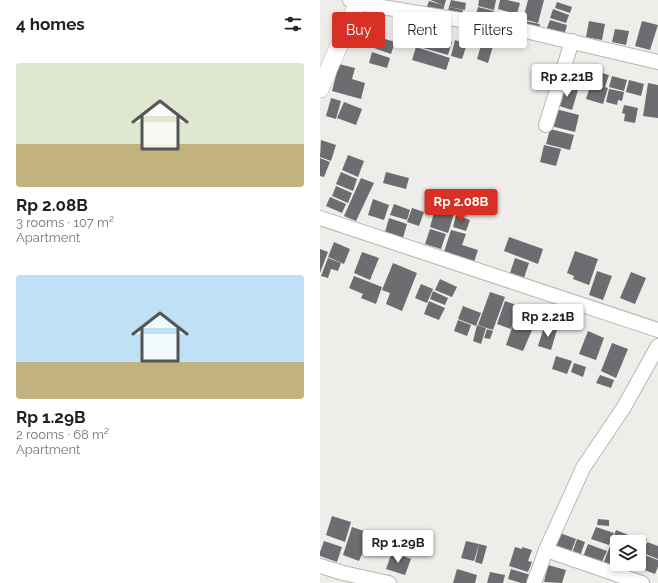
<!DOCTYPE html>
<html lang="en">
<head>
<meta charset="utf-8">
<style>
	body { margin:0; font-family:Raleway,sans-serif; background:#f2f2f2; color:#202124; height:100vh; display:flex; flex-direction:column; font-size:15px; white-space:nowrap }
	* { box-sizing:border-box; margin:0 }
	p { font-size:13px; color:#757577 }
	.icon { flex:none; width:22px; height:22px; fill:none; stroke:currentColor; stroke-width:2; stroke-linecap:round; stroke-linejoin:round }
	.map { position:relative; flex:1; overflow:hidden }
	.sheet { display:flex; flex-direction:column; background:#fff; width:320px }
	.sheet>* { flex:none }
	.banner { position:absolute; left:12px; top:12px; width:266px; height:36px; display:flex; gap:8px }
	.tools { position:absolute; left:290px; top:535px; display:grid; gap:8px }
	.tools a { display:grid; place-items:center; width:36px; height:36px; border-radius:4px; background:#fff; box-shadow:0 2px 6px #0003; font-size:20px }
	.price { position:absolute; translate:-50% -34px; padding:0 9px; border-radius:4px; background:#fff; color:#222; font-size:13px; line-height:26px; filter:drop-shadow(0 1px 2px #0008) }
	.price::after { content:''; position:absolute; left:50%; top:24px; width:12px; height:9px; margin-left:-6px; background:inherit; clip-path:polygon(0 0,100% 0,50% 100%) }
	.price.current { background:#d93025; color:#fff }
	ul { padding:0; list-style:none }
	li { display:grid; align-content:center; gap:8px; height:212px; padding:0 16px }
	li span { display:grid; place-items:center; height:124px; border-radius:4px; color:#555 }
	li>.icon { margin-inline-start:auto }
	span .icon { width:72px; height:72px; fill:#fffc; stroke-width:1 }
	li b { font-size:17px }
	h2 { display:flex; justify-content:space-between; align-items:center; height:48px; padding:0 16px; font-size:17px }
	.pill { padding:0 14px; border-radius:4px; background:#fff; box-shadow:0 2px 6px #0003; font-size:14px; line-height:36px }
	.pill.current { background:#d93025; color:#fff }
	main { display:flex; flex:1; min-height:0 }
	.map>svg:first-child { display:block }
</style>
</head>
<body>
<main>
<section class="sheet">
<h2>4 homes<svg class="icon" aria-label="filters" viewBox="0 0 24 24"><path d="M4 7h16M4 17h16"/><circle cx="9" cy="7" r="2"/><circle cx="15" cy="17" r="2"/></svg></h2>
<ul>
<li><span style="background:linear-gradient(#dfe7d0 65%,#c2b280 0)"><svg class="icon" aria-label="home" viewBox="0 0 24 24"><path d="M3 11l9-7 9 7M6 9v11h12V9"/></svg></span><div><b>Rp 2.08B</b><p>3 rooms · 107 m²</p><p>Apartment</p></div></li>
<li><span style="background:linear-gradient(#bfe0f5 70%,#c2b280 0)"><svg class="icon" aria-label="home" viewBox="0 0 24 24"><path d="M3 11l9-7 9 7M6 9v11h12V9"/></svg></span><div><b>Rp 1.29B</b><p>2 rooms · 68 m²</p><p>Apartment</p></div></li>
</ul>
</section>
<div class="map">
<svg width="338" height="583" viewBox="0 0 338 583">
	<rect width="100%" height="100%" fill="#eeedea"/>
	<g fill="#6c6d70">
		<polygon points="110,0 126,0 122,14 106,9 109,1 123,5"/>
		<polygon points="131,0 146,3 145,10 129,7"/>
		<polygon points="159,0 176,0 174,10 158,6"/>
		<polygon points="180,0 187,0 200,3 197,14 178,9"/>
		<polygon points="208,0 224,0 218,23 203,19"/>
		<polygon points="237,2 252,7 250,13 235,8"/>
		<polygon points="129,7 143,10 141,18 127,15"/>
		<polygon points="158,7 174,11 172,18 156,14"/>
		<polygon points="233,9 249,15 246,23 230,18"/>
		<polygon points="177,12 197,18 195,27 175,22"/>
		<polygon points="200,20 220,24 218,32 198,28"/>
		<polygon points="230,20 247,25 243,39 225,33"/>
		<polygon points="269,21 285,24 282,40 266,37"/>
		<polygon points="322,21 338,25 330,50 315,46"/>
		<polygon points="101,29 117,33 116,37 132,42 128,55 96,46"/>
		<polygon points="295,29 309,31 306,45 292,42"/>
		<polygon points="55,36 75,42 71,54 51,47"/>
		<polygon points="135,40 147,44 142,59 131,56"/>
		<polygon points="162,42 173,46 168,63 157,59"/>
		<polygon points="96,47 130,58 126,70 92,60"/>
		<polygon points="52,52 70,58 67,68 49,63"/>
		<polygon points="19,64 35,68 32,79 45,83 41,99 12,91"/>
		<polygon points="251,64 267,69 261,89 244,84"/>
		<polygon points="275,71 289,75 285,87 288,88 283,104 266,99"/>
		<polygon points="292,76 307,80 304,91 289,87"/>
		<polygon points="309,80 324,84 321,96 306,92"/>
		<polygon points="328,83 338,85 338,118 323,116"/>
		<polygon points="242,85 258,90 252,110 236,105"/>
		<polygon points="289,89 304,92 302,101 298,100 297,105 286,102"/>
		<polygon points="11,98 21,101 16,119 6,116"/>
		<polygon points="24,102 42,109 36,125 17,118"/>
		<polygon points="304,105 318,108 315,123 304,121 305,114 302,113"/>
		<polygon points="236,109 259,115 255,132 231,126"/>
		<polygon points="230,129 254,135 250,150 226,144"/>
		<polygon points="1,140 16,145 11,161 0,157"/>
		<polygon points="224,145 241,149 236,166 220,162"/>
		<polygon points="28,155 44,161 38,177 22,170"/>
		<polygon points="0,158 10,162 4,177 0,176"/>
		<polygon points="21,172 37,179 33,191 16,184"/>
		<polygon points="66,172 89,178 86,189 63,183"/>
		<polygon points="41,178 54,183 36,221 24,216"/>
		<polygon points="16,186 32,193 28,203 12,196"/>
		<polygon points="119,195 136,200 132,214 134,214 128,233 110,227"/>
		<polygon points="10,197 26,204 22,213 6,206"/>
		<polygon points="53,199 69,205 64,220 48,215"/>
		<polygon points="74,204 90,210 87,220 70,215"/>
		<polygon points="92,208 104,212 99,226 87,222"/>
		<polygon points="136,215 150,220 146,231 133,227"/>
		<polygon points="69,218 87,224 83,238 65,232"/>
		<polygon points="110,229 126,234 121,249 105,244"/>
		<polygon points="131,230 146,234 142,245 158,250 154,262 124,252"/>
		<polygon points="189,237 223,249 218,264 184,251"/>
		<polygon points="14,242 30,249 24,264 8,257"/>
		<polygon points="0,249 8,252 0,273"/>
		<polygon points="255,251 278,259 269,285 253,279 254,276 247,273"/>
		<polygon points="42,252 59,258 50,280 34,273"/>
		<polygon points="8,258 21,263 18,271 11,269 8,278 1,276"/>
		<polygon points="195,258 209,263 204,278 190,273"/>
		<polygon points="73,263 97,273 82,311 66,304 70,293 62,290"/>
		<polygon points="277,271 292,276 283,300 269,295"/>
		<polygon points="311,272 326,278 315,304 300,298"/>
		<polygon points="34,276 62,287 56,304 41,298 43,294 29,288"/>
		<polygon points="120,279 137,287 132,297 115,290"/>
		<polygon points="101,284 113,289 107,303 95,298"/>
		<polygon points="113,291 128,298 125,305 110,299"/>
		<polygon points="170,292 185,297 173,330 158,325"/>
		<polygon points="109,301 125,308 119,320 104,314"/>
		<polygon points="185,301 217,312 212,327 194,321 194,319 191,329 177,324"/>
		<polygon points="143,306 161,313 156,326 138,319"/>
		<polygon points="228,311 244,316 239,328 224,323"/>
		<polygon points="138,320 151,325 147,336 134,331"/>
		<polygon points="194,322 213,328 203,351 186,345"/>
		<polygon points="157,325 166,328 161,344 153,341"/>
		<polygon points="224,327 237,330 231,350 218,346"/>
		<polygon points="167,329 173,331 170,339 164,338"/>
		<polygon points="268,331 284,338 276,360 259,354"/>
		<polygon points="292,343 308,349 296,378 281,371"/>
		<polygon points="236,356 252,361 247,374 232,369"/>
		<polygon points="254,363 266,367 263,377 251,372"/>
		<polygon points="280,375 294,380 291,388 276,383"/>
		<polygon points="12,516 31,522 25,542 6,535"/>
		<polygon points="278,519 289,520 289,526 277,525"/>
		<polygon points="32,527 50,533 46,543 48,543 44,555 42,554 39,561 23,555"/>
		<polygon points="276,527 294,533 289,545 271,539"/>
		<polygon points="296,530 311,536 309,542 297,543 292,541"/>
		<polygon points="240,533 256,539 250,555 234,549"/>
		<polygon points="74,535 93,542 88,556 69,549"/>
		<polygon points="321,537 327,539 323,550 319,549 319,542"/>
		<polygon points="257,539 265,542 259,559 251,556"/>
		<polygon points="4,541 22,547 17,562 0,556 0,552"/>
		<polygon points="146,541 159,544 154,561 141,558"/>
		<polygon points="327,542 338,546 338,559 323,553"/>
		<polygon points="159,544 167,546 162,564 155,562"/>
		<polygon points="268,544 287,551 281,564 263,557"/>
		<polygon points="290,546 297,548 297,564 302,564 300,570 283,564"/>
		<polygon points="195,547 202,549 202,547 212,550 208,561 212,562 208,572 189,566"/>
		<polygon points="72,552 91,559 85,575 66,569"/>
		<polygon points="322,554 338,560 338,567 335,574 317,567 319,564"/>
		<polygon points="228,565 246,570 242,583 224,582"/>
		<polygon points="137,569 157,575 155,583 133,583"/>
		<polygon points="191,569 211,575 208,583 201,583 188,579"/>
		<polygon points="170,572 185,575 183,583 167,583"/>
	</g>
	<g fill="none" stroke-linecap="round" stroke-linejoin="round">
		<defs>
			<g id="minor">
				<polyline points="30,0 38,3 201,30 338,62"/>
				<polyline points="226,125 252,41"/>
				<polyline points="0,218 338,330"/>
				<polyline points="226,550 322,583"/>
				<polyline points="0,566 23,573 69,583"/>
				<polyline points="214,583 226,550 263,468 304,407 338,346"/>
			</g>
			<polyline id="tertiary" points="0,89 39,0"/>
		</defs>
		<use href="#minor" stroke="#b8b6b3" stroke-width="16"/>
		<use href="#tertiary" stroke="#b8b6b3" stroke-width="18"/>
		<use href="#minor" stroke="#fff" stroke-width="14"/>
		<use href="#tertiary" stroke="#fff" stroke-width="17"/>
	</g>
</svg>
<div class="tools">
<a><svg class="icon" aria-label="layers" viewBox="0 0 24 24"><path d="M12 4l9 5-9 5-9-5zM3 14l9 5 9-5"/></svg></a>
</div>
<b class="price" style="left:247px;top:98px">Rp 2.21B</b>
<b class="price current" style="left:141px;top:223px">Rp 2.08B</b>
<b class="price" style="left:228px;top:338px">Rp 2.21B</b>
<b class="price" style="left:78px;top:564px">Rp 1.29B</b>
<div class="banner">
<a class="pill current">Buy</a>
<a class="pill">Rent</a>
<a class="pill">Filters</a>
</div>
</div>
</main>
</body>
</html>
